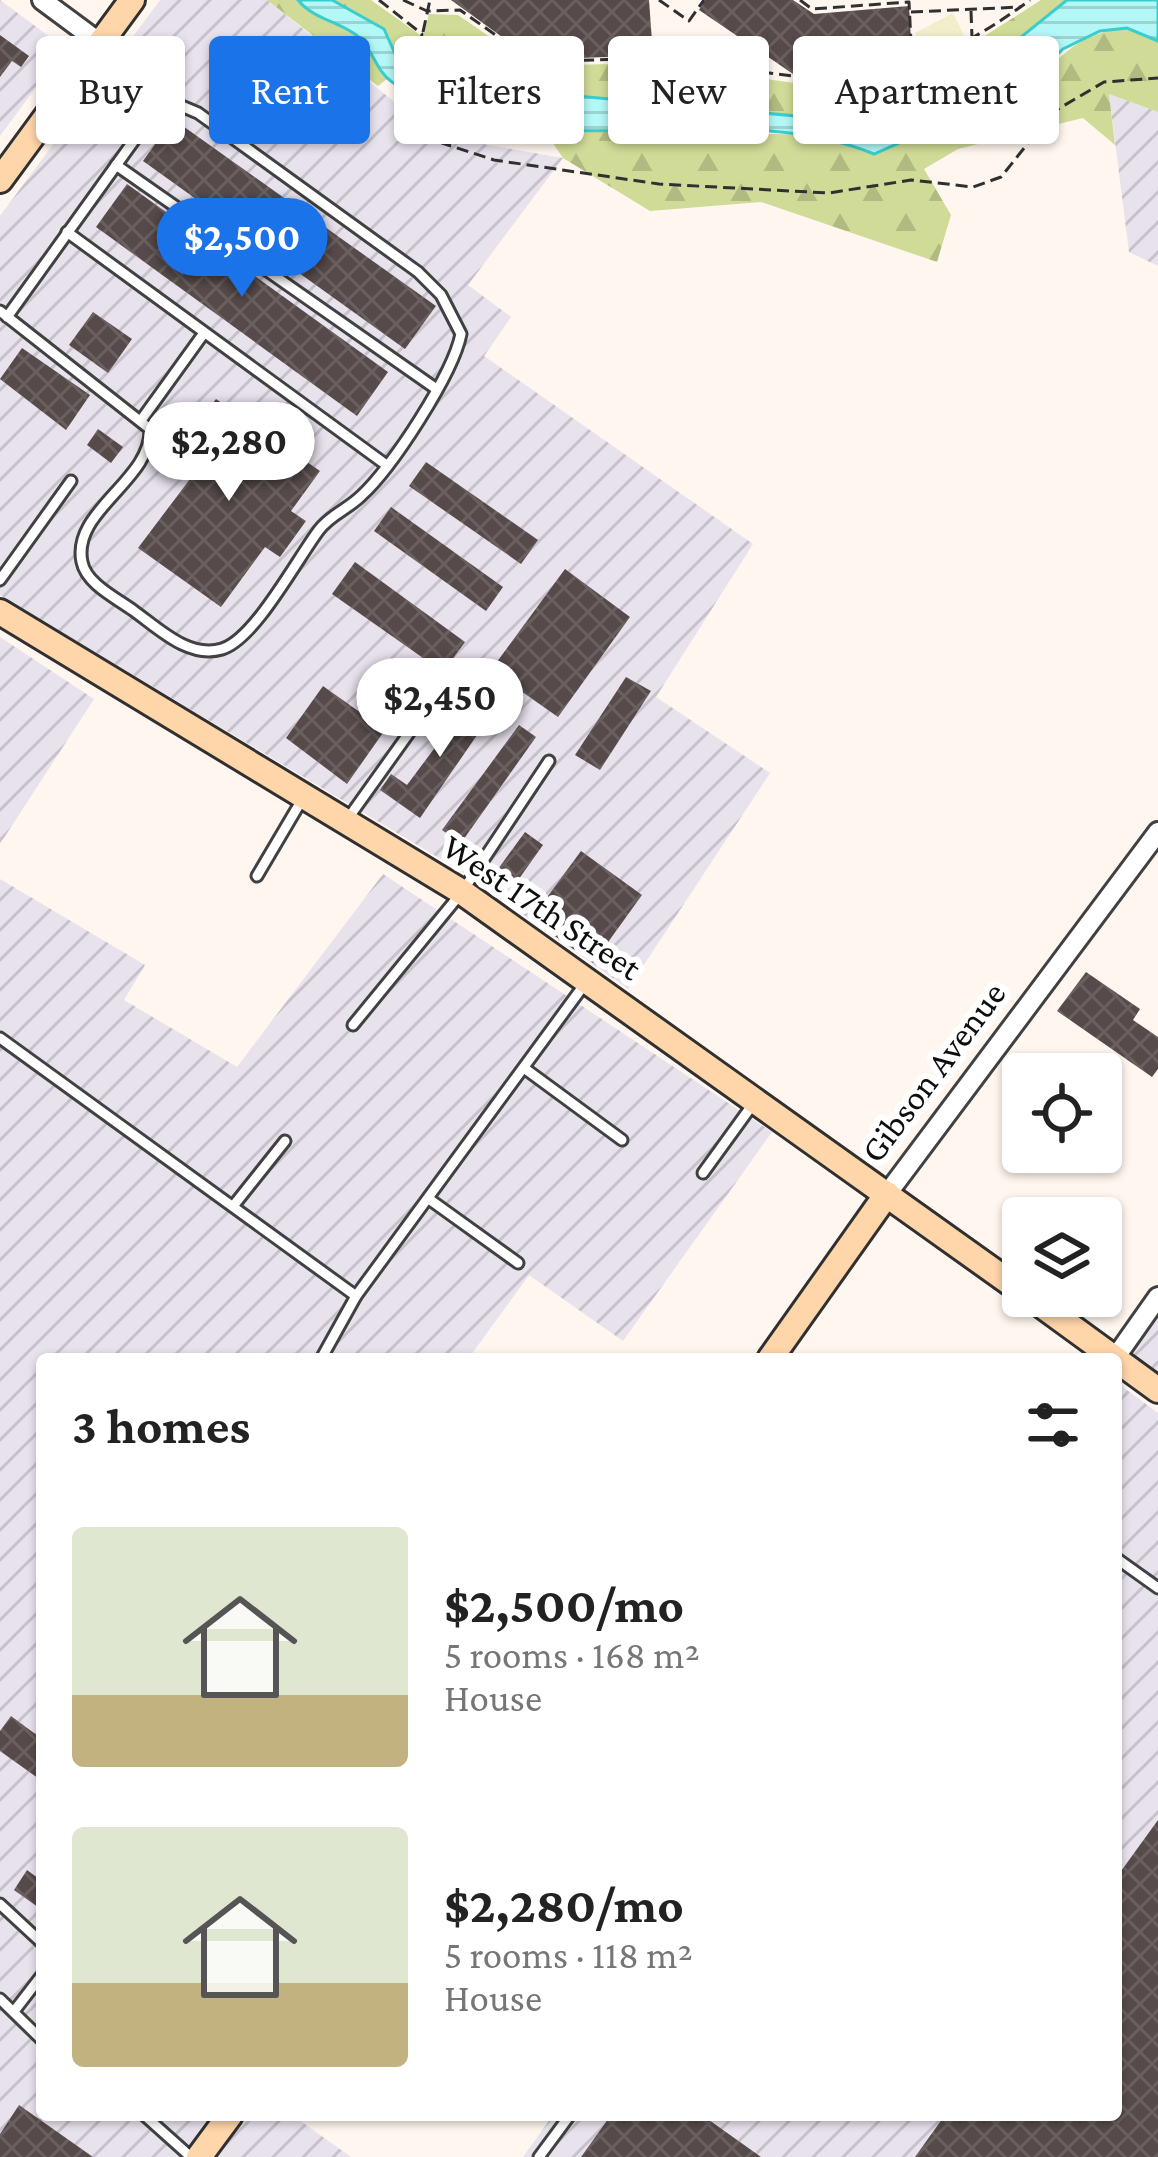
<!DOCTYPE html>
<html lang="en">
<head>
<meta charset="utf-8">
<style>
	body { margin:0; font-family:"Crimson Pro",serif; background:#f6f6f6; color:#222; height:100vh; display:flex; flex-direction:column; font-size:45px; white-space:nowrap }
	* { box-sizing:border-box; margin:0 }
	p { font-size:39px; color:#767676 }
	.icon { flex:none; width:66px; height:66px; fill:none; stroke:currentColor; stroke-width:2; stroke-linecap:round; stroke-linejoin:round }
	.map { position:relative; flex:1; overflow:hidden }
	.drawer { position:absolute; left:36px; top:1353px; width:1086px; height:768px; display:flex; flex-direction:column; background:#fff; border-radius:12px; box-shadow:0 3px 9px #0004 }
	.drawer>* { flex:none }
	.top-card { position:absolute; left:36px; top:36px; width:1086px; height:108px; display:flex; gap:24px }
	.fabs { position:absolute; left:1002px; top:1053px; display:grid; gap:24px }
	.fabs a { display:grid; place-items:center; width:120px; height:120px; border-radius:12px; background:#fff; box-shadow:0 3px 9px #0004; font-size:60px }
	.price { position:absolute; translate:-50% -102px; padding:0 27px; border-radius:42px; background:#fff; color:#222; font-size:39px; line-height:78px; filter:drop-shadow(0 3px 6px #0008) }
	.price::after { content:''; position:absolute; left:50%; top:72px; width:36px; height:27px; margin-left:-18px; background:inherit; clip-path:polygon(0 0,100% 0,50% 100%) }
	.price.current { background:#1a73e8; color:#fff }
	ul { padding:0; list-style:none }
	li { display:flex; align-items:center; gap:36px; height:300px; padding:0 36px }
	li span { display:grid; place-items:center; flex:none; width:336px; height:240px; border-radius:12px; color:#555 }
	li>.icon { margin-inline-start:auto }
	span .icon { width:144px; height:144px; fill:#fffc; stroke-width:1 }
	li b { font-size:51px }
	h2 { display:flex; justify-content:space-between; align-items:center; height:144px; padding:0 36px; font-size:51px }
	.tag { padding:0 42px; border-radius:12px; background:#fff; box-shadow:0 3px 9px #0004; font-size:42px; line-height:108px }
	.tag.current { background:#1a73e8; color:#fff }
	.map>svg:first-child { display:block }
</style>
</head>
<body>
<div class="map">
<svg width="1158" height="2157" viewBox="0 0 1158 2157">
	<defs>
		<pattern id="industrial-furrows" width="10" height="10" patternUnits="userSpaceOnUse" patternTransform="scale(3)"><rect width="10" height="10" fill="#e8e2ed"/><path d="M-1 1l2-2M0 10L10 0M9 11l2-2" fill="none" stroke="#c6c1ca"/></pattern>
		<pattern id="forest-firs" width="22" height="20" patternUnits="userSpaceOnUse" patternTransform="scale(3)"><rect width="22" height="20" fill="#d0db97"/><path d="M5 1l3.5 6h-7zM16 11l3.5 6h-7z" fill="#b1bb81"/></pattern>
		<pattern id="water-rules" width="6" height="5" patternUnits="userSpaceOnUse" patternTransform="scale(3)"><rect width="6" height="5" fill="#b3f7f6"/><path d="M0 2.5h6" fill="none" stroke="#99d3d2"/></pattern>
		<pattern id="building-cross-hatch" width="8" height="8" patternUnits="userSpaceOnUse" patternTransform="scale(3)"><rect width="8" height="8" fill="#574a4a"/><path d="M0 0l8 8M0 8l8-8" fill="none" stroke="#6a6060"/></pattern>
	</defs>
	<rect width="100%" height="100%" fill="#fff6ef"/>
	<g fill="url(#industrial-furrows)">
		<polygon points="0,0 65,48 0,136"/>
		<polygon points="160,0 267,0 437,136 563,158 468,285 511,317 484,356 753,544 656,697 770,773 628,989 469,876 0,595 0,216"/>
		<polygon points="1109,94 1158,112 1158,266 1129,252"/>
		<polygon points="0,637 94,699 0,844"/>
		<polygon points="383,874 772,1132 623,1341 529,1275 468,1359 42,1359 42,2115 292,2115 351,2157 0,2157 0,879 145,965 124,1000 237,1067"/>
		<polygon points="1158,1313 1158,1379 1127,1357"/>
		<polygon points="1116,1382 1158,1413 1158,2157 523,2157 553,2115 1116,2115"/>
	</g>
	<g fill="url(#forest-firs)">
		<polygon points="267,0 298,0 360,38 387,79 378,86"/>
		<polygon points="332,0 371,0 423,37 429,14 458,15 532,66 650,63 868,93 972,44 1041,0 1067,0 990,62 870,131 840,120 446,84 397,58 384,29"/>
		<path d="M 1127,28 L 1158,41 L 1158,112 L 1109,94 L 1115,145 L 1083,118 L 958,149 L 924,169 L 951,215 L 937,262 L 761,202 L 650,211 L 563,158 L 544,130 L 827,135 L 874,154 C 922,133 980,117 1023,88 C 1064,60 1071,34 1127,28 Z"/>
	</g>
	<polygon fill="#f1efca" points="953,13 964,35 926,55 915,33"/>
	<path fill="url(#water-rules)" stroke="#3acdce" stroke-width="3" d="M 298,0 L 332,0 L 384,29 L 397,58 L 446,84 L 840,120 L 870,131 L 990,62 L 1067,0 L 1158,0 L 1158,41 L 1127,28 L 1100,31 L 1063,49 L 1023,88 L 874,154 C 724,92 537,177 392,82 C 377,72 373,51 360,38 C 342,22 314,20 298,0 Z"/>
	<g fill="url(#building-cross-hatch)">
		<polygon points="451,0 649,0 653,55 534,60"/>
		<polygon points="705,0 793,0 814,14 909,6 912,57 901,59 900,70 796,76 699,10"/>
		<polygon points="0,35 29,56 21,67 12,61 0,77"/>
		<polygon points="173,119 436,306 405,349 143,161"/>
		<polygon points="127,184 388,372 357,416 96,227"/>
		<polygon points="93,312 132,339 108,373 69,345"/>
		<polygon points="22,348 90,395 66,430 0,379"/>
		<polygon points="216,399 320,471 291,511 306,521 280,557 265,547 221,607 138,548 190,479 168,463"/>
		<polygon points="98,429 123,447 111,463 87,445"/>
		<polygon points="426,462 538,540 521,564 409,486"/>
		<polygon points="391,507 503,587 486,611 374,531"/>
		<polygon points="355,562 465,642 443,672 332,594"/>
		<polygon points="565,569 630,617 558,717 491,670"/>
		<polygon points="626,677 651,691 600,770 575,755"/>
		<polygon points="323,686 385,730 347,784 286,738"/>
		<polygon points="475,694 495,709 420,818 380,790 391,774 407,785"/>
		<polygon points="519,725 536,737 461,843 442,830"/>
		<polygon points="525,832 543,845 516,883 498,869"/>
		<polygon points="581,851 642,895 593,963 531,919"/>
		<polygon points="1086,972 1140,1009 1133,1020 1158,1037 1158,1069 1152,1077 1057,1011"/>
		<polygon points="11,1716 42,1739 42,1781 0,1751 0,1731"/>
		<polygon points="1158,1820 1158,2157 915,2157 945,2115 1116,2115 1116,1878"/>
		<polygon points="27,1870 42,1881 42,1910 14,1890"/>
		<polygon points="19,2105 93,2157 0,2157 0,2134"/>
		<polygon points="611,2115 702,2115 761,2157 581,2157"/>
	</g>
	<g fill="none" stroke-linecap="round" stroke-linejoin="round">
		<defs>
			<g id="lane">
				<polyline points="116,165 435,388"/>
				<polyline points="67,232 385,464"/>
				<path d="M 0,311 L 150,429 C 152,480 71,511 82,562 C 86,584 118,599 134,611 C 159,629 189,659 222,649 C 255,639 297,559 319,530 C 330,515 348,509 361,496 C 392,468 453,374 461,334 L 441,295 L 418,272 L 198,113 L 172,102 L 153,114 L 7,317"/>
				<polyline points="142,419 204,333"/>
				<polyline points="0,580 71,481"/>
				<polyline points="349,817 414,726 439,705"/>
				<polyline points="257,876 303,798"/>
				<polyline points="353,1025 462,892 549,761"/>
				<polyline points="0,1038 356,1296"/>
				<polyline points="524,1068 622,1140"/>
				<polyline points="703,1173 753,1104"/>
				<polyline points="429,1199 518,1263"/>
				<polyline points="234,1205 285,1141"/>
				<polyline points="321,1359 356,1296 584,985"/>
				<polyline points="1116,1558 1158,1588"/>
				<polyline points="0,1904 42,1943"/>
				<polyline points="0,1999 42,2040"/>
				<polyline points="15,2010 42,1975"/>
				<polyline points="144,2115 191,2157"/>
				<polyline points="539,2157 570,2115"/>
			</g>
			<g id="street">
				<polyline points="42,0 100,43"/>
				<polyline points="887,1194 1158,832"/>
				<polyline points="1115,1358 1158,1297"/>
			</g>
			<g id="secondary">
				<polyline points="0,180 132,0"/>
				<polyline points="0,612 462,892 1023,1292"/>
				<polyline points="1029,1296 1158,1390"/>
				<polyline points="770,1359 887,1194"/>
				<polyline points="199,2157 230,2115"/>
			</g>
		</defs>
		<use href="#lane" stroke="#414141" stroke-width="15"/>
		<use href="#street" stroke="#414141" stroke-width="24"/>
		<use href="#secondary" stroke="#303030" stroke-width="30"/>
		<g stroke="#303030" stroke-width="3" stroke-dasharray="12 6" stroke-linecap="butt">
			<polyline points="379,0 422,34 407,116 442,143 494,160 659,184 829,193 911,180 973,187 1001,177 1053,112 1104,82 1158,78"/>
			<path d="M 403,0 L 427,11 L 460,10 L 534,62 L 651,58 L 833,81 C 906,79 973,42 1030,0"/>
			<polyline points="659,0 689,21 704,0"/>
			<polyline points="800,0 812,9 909,2 912,62"/>
			<polyline points="971,11 972,37"/>
			<polyline points="911,12 1021,7"/>
			<polyline points="423,32 430,0"/>
		</g>
		<use href="#lane" stroke="#fff" stroke-width="9"/>
		<use href="#street" stroke="#fff" stroke-width="18"/>
		<use href="#secondary" stroke="#ffd5aa" stroke-width="24"/>
	</g>
	<g text-anchor="middle" dominant-baseline="central" stroke-width="12" stroke-linejoin="round" paint-order="stroke">
		<g font-size="36" fill="#0e0e0e" stroke="#fff">
			<text transform="translate(542 907) rotate(34)">West 17th Street</text>
			<text transform="translate(933 1072) rotate(-53)">Gibson Avenue</text>
		</g>
	</g>
</svg>
<div class="fabs">
<a><svg class="icon" aria-label="locate" viewBox="0 0 24 24"><circle cx="12" cy="12" r="6"/><path d="M12 2v4M12 18v4M2 12h4M18 12h4"/></svg></a>
<a><svg class="icon" aria-label="layers" viewBox="0 0 24 24"><path d="M12 4l9 5-9 5-9-5zM3 14l9 5 9-5"/></svg></a>
</div>
<b class="price current" style="left:242px;top:300px">$2,500</b>
<b class="price" style="left:229px;top:504px">$2,280</b>
<b class="price" style="left:440px;top:760px">$2,450</b>
<div class="top-card">
<a class="tag">Buy</a>
<a class="tag current">Rent</a>
<a class="tag">Filters</a>
<a class="tag">New</a>
<a class="tag">Apartment</a>
</div>
<section class="drawer">
<h2>3 homes<svg class="icon" aria-label="filters" viewBox="0 0 24 24"><path d="M4 7h16M4 17h16"/><circle cx="9" cy="7" r="2"/><circle cx="15" cy="17" r="2"/></svg></h2>
<ul>
<li><span style="background:linear-gradient(#dfe7d0 70%,#c2b280 0)"><svg class="icon" aria-label="home" viewBox="0 0 24 24"><path d="M3 11l9-7 9 7M6 9v11h12V9"/></svg></span><div><b>$2,500/mo</b><p>5 rooms · 168 m²</p><p>House</p></div></li>
<li><span style="background:linear-gradient(#dfe7d0 65%,#c2b280 0)"><svg class="icon" aria-label="home" viewBox="0 0 24 24"><path d="M3 11l9-7 9 7M6 9v11h12V9"/></svg></span><div><b>$2,280/mo</b><p>5 rooms · 118 m²</p><p>House</p></div></li>
</ul>
</section>
</div>
</body>
</html>
